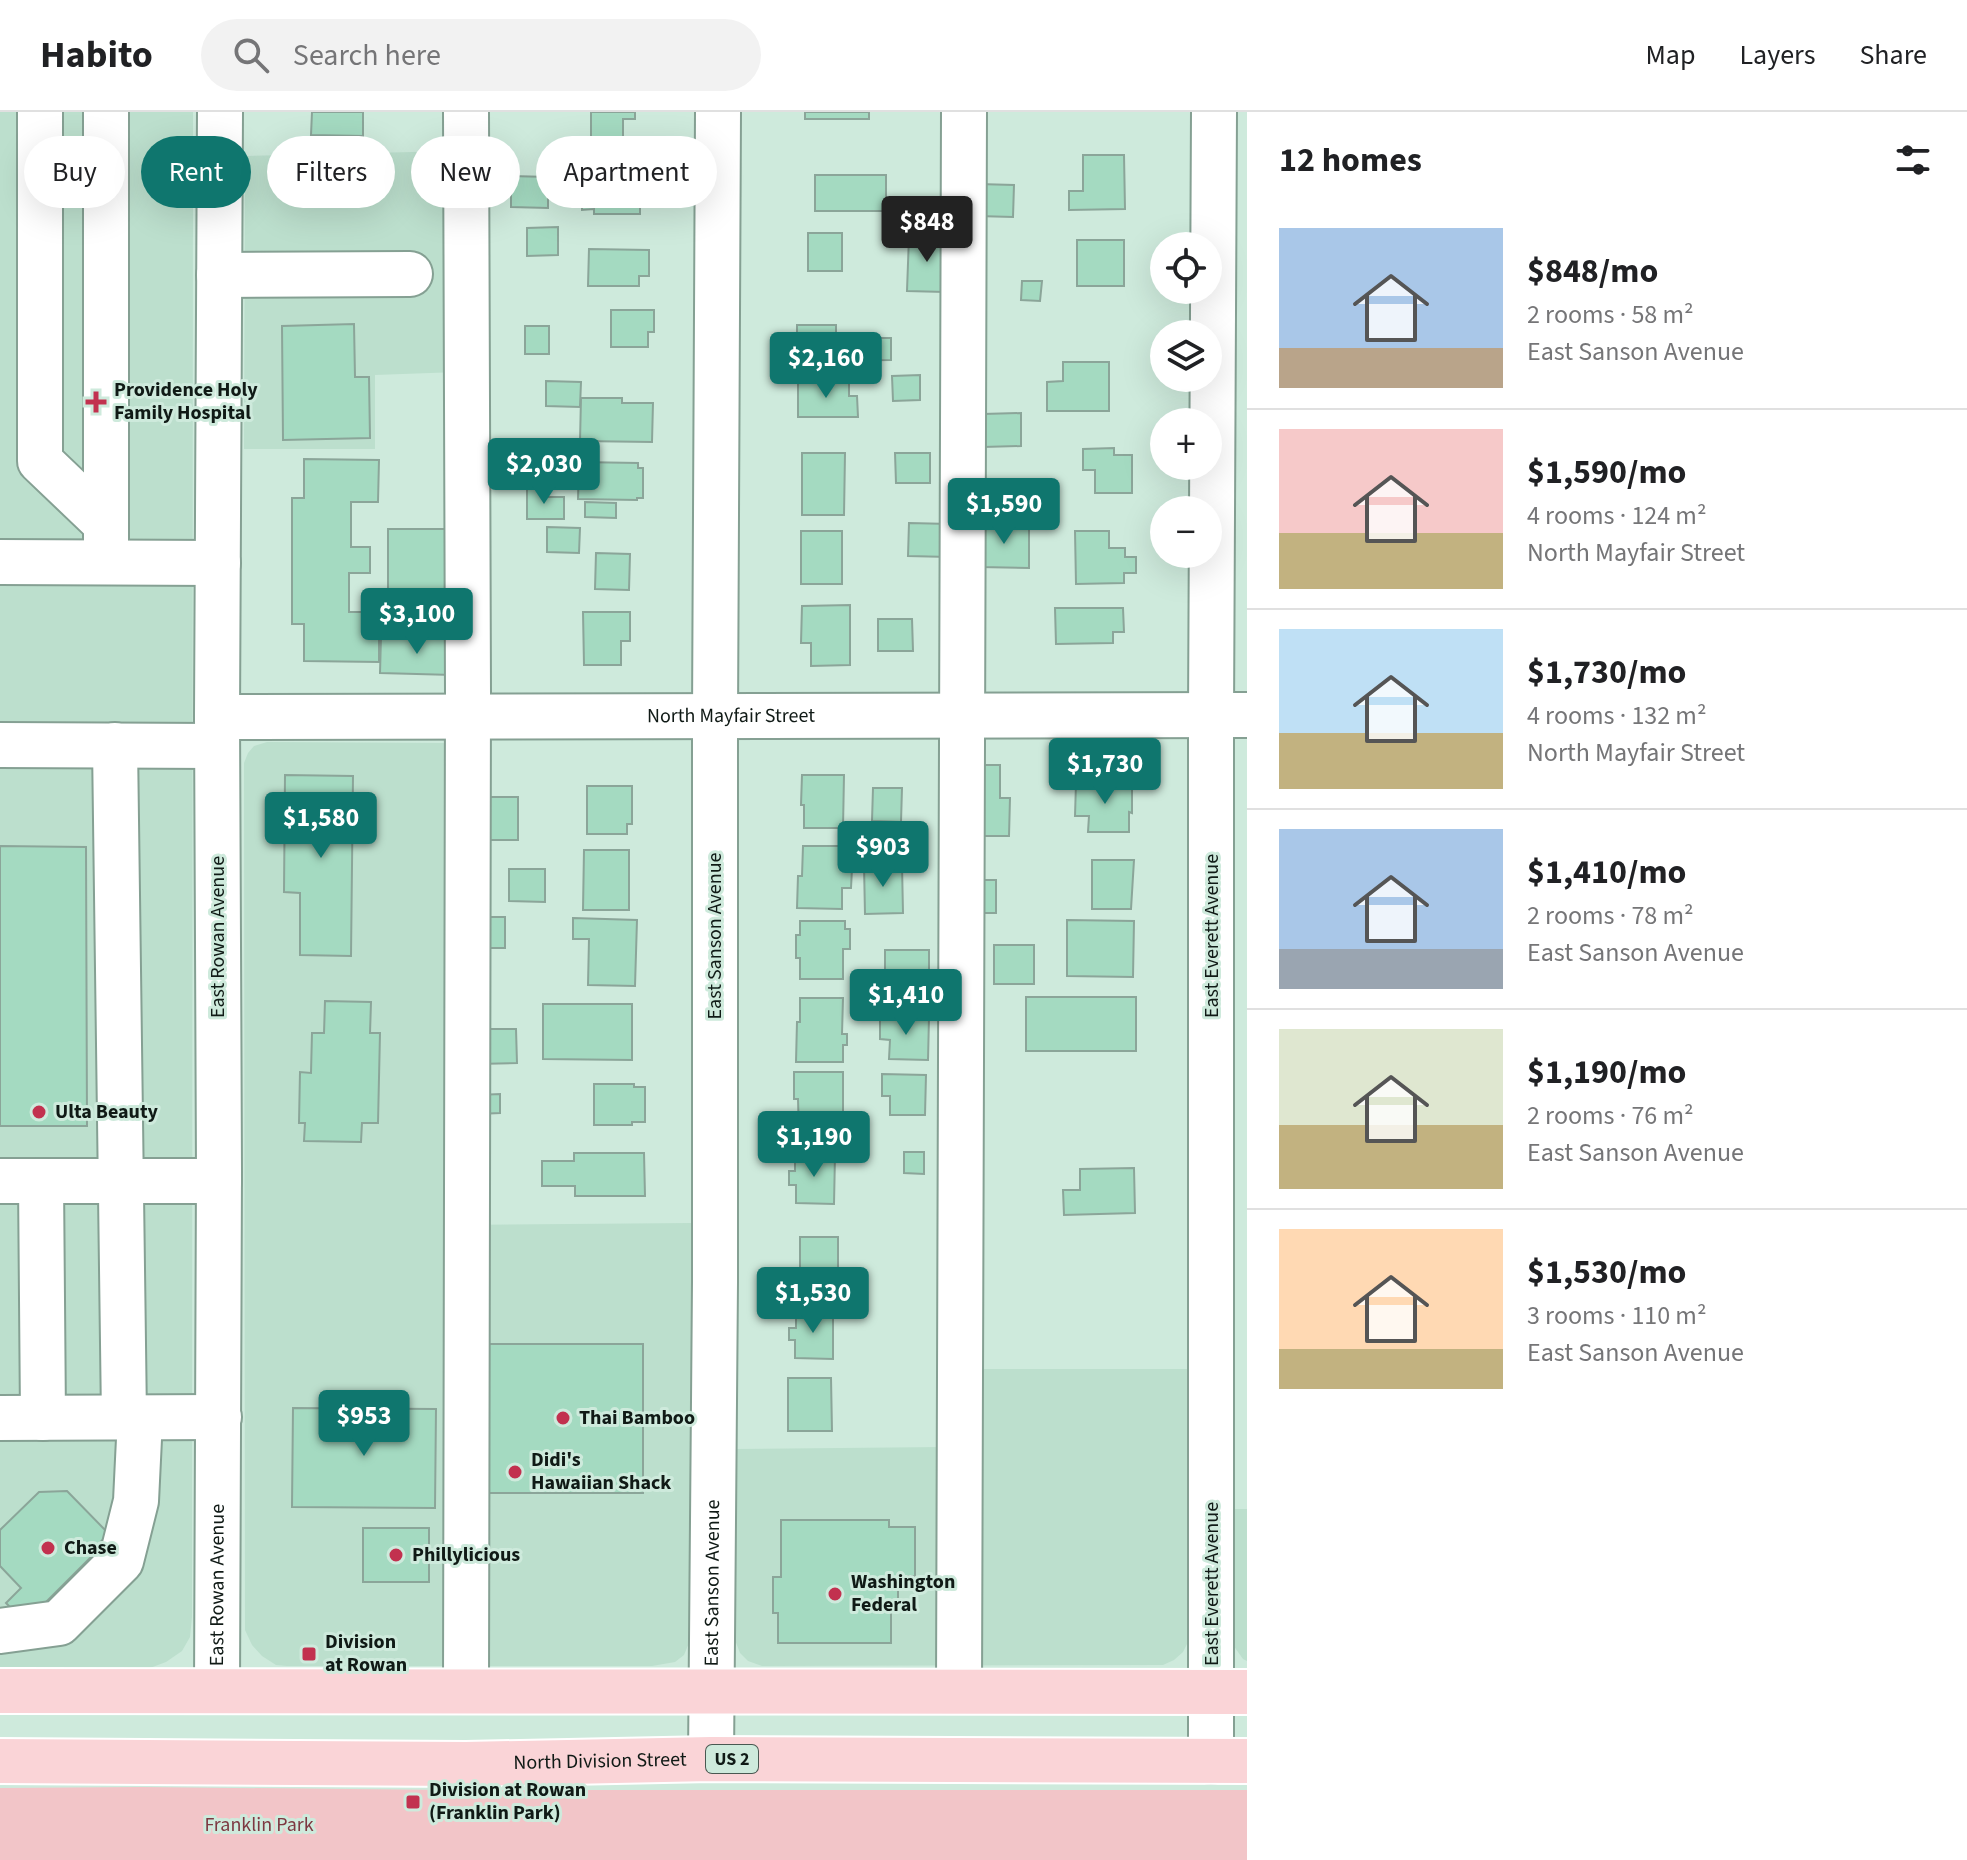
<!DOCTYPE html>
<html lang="en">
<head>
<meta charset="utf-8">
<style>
	body { margin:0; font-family:"Source Sans 3",sans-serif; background:#f2f2f2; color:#202124; height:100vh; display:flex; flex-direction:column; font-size:30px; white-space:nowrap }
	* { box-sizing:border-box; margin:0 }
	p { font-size:26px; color:#757577 }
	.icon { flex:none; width:44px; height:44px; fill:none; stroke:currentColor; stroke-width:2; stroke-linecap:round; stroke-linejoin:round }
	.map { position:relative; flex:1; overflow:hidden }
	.drawer { display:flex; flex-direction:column; background:#fff; width:720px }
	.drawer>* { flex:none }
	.banner { position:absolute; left:24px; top:24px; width:760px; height:72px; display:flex; gap:16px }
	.buttons { position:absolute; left:1150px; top:120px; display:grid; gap:16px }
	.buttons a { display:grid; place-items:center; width:72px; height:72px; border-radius:50%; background:#fff; box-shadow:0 8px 32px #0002; font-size:40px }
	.price { position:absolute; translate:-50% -68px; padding:0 18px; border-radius:8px; background:#0f766e; color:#fff; font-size:26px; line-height:52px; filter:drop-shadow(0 2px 4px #0008) }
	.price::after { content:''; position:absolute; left:50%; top:48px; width:24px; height:18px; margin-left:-12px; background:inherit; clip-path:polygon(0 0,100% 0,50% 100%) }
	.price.current { background:#222; color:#fff }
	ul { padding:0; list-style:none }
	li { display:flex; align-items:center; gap:24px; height:200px; padding:0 32px }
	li+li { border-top:2px solid #e0e0e0 }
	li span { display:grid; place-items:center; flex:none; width:224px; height:160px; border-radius:0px; color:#555 }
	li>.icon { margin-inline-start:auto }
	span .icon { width:96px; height:96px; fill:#fffc; stroke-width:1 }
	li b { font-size:34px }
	h2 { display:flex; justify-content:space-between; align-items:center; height:96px; padding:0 32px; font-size:34px }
	.pill { padding:0 28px; border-radius:36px; background:#fff; box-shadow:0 8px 32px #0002; font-size:28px; line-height:72px }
	.pill.current { background:#0f766e; color:#fff }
	header { display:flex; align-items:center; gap:48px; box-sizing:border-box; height:112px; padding:0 40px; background:#fff; border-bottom:2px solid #e0e0e0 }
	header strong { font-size:38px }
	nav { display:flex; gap:44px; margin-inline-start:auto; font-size:28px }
	.search { width:560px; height:72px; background:#f2f2f2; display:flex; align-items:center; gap:20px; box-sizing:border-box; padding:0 28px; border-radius:44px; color:#757577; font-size:30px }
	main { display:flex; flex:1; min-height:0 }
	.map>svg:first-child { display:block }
</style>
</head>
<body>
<header>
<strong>Habito</strong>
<div class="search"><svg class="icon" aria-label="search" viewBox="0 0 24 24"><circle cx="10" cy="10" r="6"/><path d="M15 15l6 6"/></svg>Search here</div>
<nav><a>Map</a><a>Layers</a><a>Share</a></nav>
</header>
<main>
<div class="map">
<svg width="1247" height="1748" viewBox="0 0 1247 1748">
	<rect width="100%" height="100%" fill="#ceeadc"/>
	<g fill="#bcdfcd">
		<polygon points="0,0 193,0 192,1505 190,1525 182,1539 166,1550 150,1556 0,1556"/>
		<polygon points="455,39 458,260 375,263 375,337 244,337 245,44"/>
		<polygon points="267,630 448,631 453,1113 691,1111 691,1511 689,1531 684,1543 675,1550 652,1554 287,1554 276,1553 262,1544 252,1533 245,1518 244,651 248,641 254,634"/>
		<polygon points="945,1257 1190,1257 1189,1528 1183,1540 1174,1548 1163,1553 762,1554 748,1549 740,1541 735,1528 735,1337 943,1335"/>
		<polygon points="1232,1397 1247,1397 1247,1549 1243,1547 1233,1533"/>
	</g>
	<polygon fill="#f2c5c8" points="142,1675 446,1678 1247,1678 1247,1748 0,1748 0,1676"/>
	<g fill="#a4dac1" stroke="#8ba599" stroke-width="2">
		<polygon points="312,0 363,0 363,24 311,23"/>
		<polygon points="591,0 635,0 635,7 623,7 623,29 591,30"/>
		<rect x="805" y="0" width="64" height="7"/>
		<polygon points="594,41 640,41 640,102 594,102 594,97 582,98 582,65 594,65"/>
		<polygon points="1083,43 1124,43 1125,97 1069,98 1069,79 1083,79"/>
		<rect x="815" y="63" width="71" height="36"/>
		<polygon points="511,64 548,65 548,96 511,95"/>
		<polygon points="978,72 1014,73 1013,105 977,104"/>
		<polygon points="558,115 558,143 527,144 527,116"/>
		<rect x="808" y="121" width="34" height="38"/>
		<polygon points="909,124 947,126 945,180 907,179"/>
		<rect x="1077" y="128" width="47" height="46"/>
		<polygon points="589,137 649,138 649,164 639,164 639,174 588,174"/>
		<polygon points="1022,169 1042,169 1040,189 1021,188"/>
		<polygon points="611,198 654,198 654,220 648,220 648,235 611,235"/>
		<polygon points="354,212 355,265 369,265 370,326 283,328 282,214"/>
		<polygon points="797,213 836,213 836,226 891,226 891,248 797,249"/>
		<rect x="525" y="214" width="24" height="28"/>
		<polygon points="1063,250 1109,250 1109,299 1047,299 1047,270 1063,269"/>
		<polygon points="920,263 920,288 893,289 892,264"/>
		<polygon points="546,269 581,270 580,295 546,294"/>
		<polygon points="798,270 849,270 849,284 857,284 858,305 798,305"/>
		<polygon points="581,286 622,286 622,291 653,291 652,330 580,329"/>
		<polygon points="1021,301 1021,334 983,335 983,302"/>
		<polygon points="1114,336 1114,343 1132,343 1132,381 1095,381 1095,358 1083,358 1083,337"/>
		<polygon points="802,341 845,341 844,403 802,403"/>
		<polygon points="895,341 930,341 930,371 896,371"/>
		<polygon points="304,347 379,348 378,390 351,390 351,435 370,435 370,461 349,461 349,500 379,500 379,550 304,549 304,512 292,512 292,386 304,386"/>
		<polygon points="579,350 638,351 638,356 643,356 643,386 637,386 637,388 578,387"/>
		<polygon points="527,376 542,376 542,385 564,385 564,407 527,407"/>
		<polygon points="585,390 616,391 616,406 585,405"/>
		<polygon points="909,411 950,412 949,445 908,444"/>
		<polygon points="980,411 1029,412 1029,456 980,455"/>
		<polygon points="547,415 580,416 579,441 547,440"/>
		<rect x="388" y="417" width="66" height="64"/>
		<rect x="801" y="419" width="41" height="53"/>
		<polygon points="1075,419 1109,419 1109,436 1125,436 1125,445 1136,445 1136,461 1124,461 1124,471 1076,472"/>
		<polygon points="596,441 630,442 629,478 595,477"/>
		<polygon points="850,493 850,553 811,554 811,531 801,531 802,494"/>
		<polygon points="1055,496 1123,496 1124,520 1113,520 1113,531 1056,532"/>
		<polygon points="583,500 630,500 630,529 621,529 621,553 584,553"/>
		<polygon points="878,507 912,507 913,539 878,539"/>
		<polygon points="381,525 454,526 453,563 380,561"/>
		<polygon points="978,653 1000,653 1000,686 1010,686 1009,724 977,724"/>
		<polygon points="285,663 353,664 351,844 300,843 300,781 284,780"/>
		<polygon points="802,663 844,663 843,716 804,716 804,693 801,693"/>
		<polygon points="1076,671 1129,672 1129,676 1132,676 1132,701 1129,700 1129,720 1088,720 1089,704 1075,704"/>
		<polygon points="587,674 632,674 632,712 627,712 627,722 587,722"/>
		<polygon points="873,676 902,676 901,710 872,709"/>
		<rect x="482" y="685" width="36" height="43"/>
		<polygon points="0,734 86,735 87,1014 0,1014"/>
		<polygon points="803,734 843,734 842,756 852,757 851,776 842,776 842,797 797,796 798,764 802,764"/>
		<polygon points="584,738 629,738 629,798 583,798"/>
		<polygon points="1092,748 1134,748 1131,797 1092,797"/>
		<polygon points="864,753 902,753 903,801 865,802"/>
		<polygon points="509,757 545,757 545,790 509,789"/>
		<rect x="975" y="768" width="21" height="33"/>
		<polygon points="478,805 505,805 505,836 477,836"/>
		<polygon points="573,806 637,808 635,874 588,873 589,827 573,827"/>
		<polygon points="1067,808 1134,809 1133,865 1067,864"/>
		<polygon points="800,809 845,809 845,817 850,817 850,837 843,837 843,867 800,867 800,846 796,846 796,823 800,823"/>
		<rect x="994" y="833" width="40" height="39"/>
		<rect x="885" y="838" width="44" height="38"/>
		<rect x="1026" y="885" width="110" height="54"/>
		<polygon points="800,886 843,886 842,922 847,922 847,933 843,933 843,950 796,950 797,910 800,910"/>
		<polygon points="325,889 371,890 370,921 380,921 378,1011 362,1011 361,1030 304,1029 305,1011 299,1011 300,960 311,961 312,921 324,921"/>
		<polygon points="543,892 632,892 632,948 543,947"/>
		<polygon points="880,904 929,905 928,948 889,947 890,928 880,927"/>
		<polygon points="476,917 516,917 517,951 477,952"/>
		<polygon points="794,960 843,960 843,1023 799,1023 798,987 794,987"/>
		<polygon points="882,962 926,963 925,1003 890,1003 890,984 882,984"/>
		<polygon points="594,972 634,972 634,975 645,975 645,1010 632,1010 632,1013 594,1013"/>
		<polygon points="500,982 500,1001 478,1002 478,983"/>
		<polygon points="904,1040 924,1040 924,1062 904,1061"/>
		<polygon points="574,1041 644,1041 645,1084 575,1084 575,1074 542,1074 542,1049 574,1049"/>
		<polygon points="795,1043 835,1043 834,1092 796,1091 796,1073 789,1073 789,1059 795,1059"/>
		<polygon points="1134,1056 1135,1101 1064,1103 1063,1078 1080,1078 1080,1057"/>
		<polygon points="800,1125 838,1125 838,1171 800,1170"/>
		<polygon points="796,1198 833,1199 833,1247 795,1246 795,1228 789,1228 789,1216 796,1216"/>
		<rect x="483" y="1232" width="160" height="149"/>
		<polygon points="788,1266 831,1266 832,1319 788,1319"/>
		<polygon points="293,1296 436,1297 435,1396 292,1395"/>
		<polygon points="67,1379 109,1422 95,1435 98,1438 40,1496 11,1496 6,1491 21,1476 0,1454 0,1418 39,1380"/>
		<polygon points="781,1408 889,1408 889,1415 915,1415 915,1464 898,1464 898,1499 891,1499 891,1531 778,1531 778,1501 773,1501 773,1465 781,1465"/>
		<rect x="363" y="1416" width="66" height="54"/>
	</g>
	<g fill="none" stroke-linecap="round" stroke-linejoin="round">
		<defs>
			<g id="minor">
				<polyline points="40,0 40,349 106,412"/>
				<polyline points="466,0 468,580 466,1579"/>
				<polyline points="219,163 410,162"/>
				<polyline points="0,450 218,451"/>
				<polyline points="106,450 106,0"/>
				<path id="s1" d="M 217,605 L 1247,603"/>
				<polyline points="0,633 217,634"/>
				<polyline points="115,633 124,1306"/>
				<polyline points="0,1069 219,1069"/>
				<polyline points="41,1069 43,1306"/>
				<polyline points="0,1306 219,1305"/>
				<polyline points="0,1519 59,1511 121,1449 136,1389 140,1306"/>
				<path id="s2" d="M 217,1579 L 219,1059 L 217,605 L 220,0"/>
				<polyline points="959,1579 964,0"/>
				<path id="s3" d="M 711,1647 L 715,1170 L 715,604 L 718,0"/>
				<polyline points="1211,1649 1211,603 1214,0"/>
			</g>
			<g id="major">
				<polyline points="0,1579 1247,1580"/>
				<path id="s4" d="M 0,1649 L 466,1652 L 711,1647 L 1247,1649"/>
			</g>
		</defs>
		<use href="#minor" stroke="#85a093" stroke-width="48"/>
		<use href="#major" stroke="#fff" stroke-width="48"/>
		<use href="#minor" stroke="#fff" stroke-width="44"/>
		<use href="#major" stroke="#fad4d7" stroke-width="44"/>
	</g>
	<g fill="#c2314f" stroke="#ceeadc" stroke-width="3">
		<path d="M92 278h8v8h8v8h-8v8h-8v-8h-8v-8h8z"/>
		<circle cx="39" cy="1000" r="8"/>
		<circle cx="563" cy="1306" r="8"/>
		<circle cx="515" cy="1360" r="8"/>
		<circle cx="48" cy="1436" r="8"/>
		<circle cx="396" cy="1443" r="8"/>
		<circle cx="835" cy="1482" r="8"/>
		<rect x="301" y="1534" width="16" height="16" rx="4"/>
		<rect x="405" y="1682" width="16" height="16" rx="4"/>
	</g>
	<g text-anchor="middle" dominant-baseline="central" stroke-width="6" stroke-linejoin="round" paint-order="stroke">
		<rect fill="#ceeadc" stroke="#495851" stroke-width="2" x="706" y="1633" width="52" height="28" rx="6"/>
		<g font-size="18" font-weight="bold" fill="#101a16">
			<text x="732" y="1647">US 2</text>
		</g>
		<g font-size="20" font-weight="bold" fill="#101a16" stroke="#ceeadc" text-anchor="start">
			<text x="114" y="278">Providence Holy<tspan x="114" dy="23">Family Hospital</tspan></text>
			<text x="55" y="1000">Ulta Beauty</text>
			<text x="579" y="1306">Thai Bamboo</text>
			<text x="531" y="1348">Didi's<tspan x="531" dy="23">Hawaiian Shack</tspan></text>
			<text x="64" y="1436">Chase</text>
			<text x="412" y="1443">Phillylicious</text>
			<text x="851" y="1470">Washington<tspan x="851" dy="23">Federal</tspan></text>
			<text x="325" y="1530">Division<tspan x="325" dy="23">at Rowan</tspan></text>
			<text x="429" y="1678">Division at Rowan<tspan x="429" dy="23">(Franklin Park)</tspan></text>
		</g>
		<g font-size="20" fill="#101a16" stroke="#ceeadc">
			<text stroke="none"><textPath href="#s1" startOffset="514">North Mayfair Street</textPath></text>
			<text transform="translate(715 824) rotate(-90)">East Sanson Avenue</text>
			<text transform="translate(1212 824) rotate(-90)">East Everett Avenue</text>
			<text transform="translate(218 825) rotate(-90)">East Rowan Avenue</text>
			<text stroke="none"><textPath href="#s3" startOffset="176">East Sanson Avenue</textPath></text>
			<text transform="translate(1212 1472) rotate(-90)">East Everett Avenue</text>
			<text stroke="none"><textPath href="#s2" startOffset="106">East Rowan Avenue</textPath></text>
			<text stroke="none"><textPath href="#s4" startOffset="600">North Division Street</textPath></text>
		</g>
		<g font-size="20" fill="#7d3841" stroke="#ceeadc">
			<text x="259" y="1713">Franklin Park</text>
		</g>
	</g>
</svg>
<div class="buttons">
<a><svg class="icon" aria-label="locate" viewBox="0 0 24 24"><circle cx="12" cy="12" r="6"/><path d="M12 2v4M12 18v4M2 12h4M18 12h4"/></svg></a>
<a><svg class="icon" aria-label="layers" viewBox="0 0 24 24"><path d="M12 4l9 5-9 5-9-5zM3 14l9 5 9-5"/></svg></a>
<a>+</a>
<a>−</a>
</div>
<b class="price current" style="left:927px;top:152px">$848</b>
<b class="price" style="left:826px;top:288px">$2,160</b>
<b class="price" style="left:544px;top:394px">$2,030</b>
<b class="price" style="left:1004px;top:434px">$1,590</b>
<b class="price" style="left:417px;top:544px">$3,100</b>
<b class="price" style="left:1105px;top:694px">$1,730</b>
<b class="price" style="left:321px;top:748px">$1,580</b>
<b class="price" style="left:883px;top:777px">$903</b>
<b class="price" style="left:906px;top:925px">$1,410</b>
<b class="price" style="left:814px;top:1067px">$1,190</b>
<b class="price" style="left:813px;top:1223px">$1,530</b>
<b class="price" style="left:364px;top:1346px">$953</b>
<div class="banner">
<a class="pill">Buy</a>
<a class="pill current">Rent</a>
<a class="pill">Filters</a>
<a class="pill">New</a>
<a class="pill">Apartment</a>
</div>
</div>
<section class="drawer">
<h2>12 homes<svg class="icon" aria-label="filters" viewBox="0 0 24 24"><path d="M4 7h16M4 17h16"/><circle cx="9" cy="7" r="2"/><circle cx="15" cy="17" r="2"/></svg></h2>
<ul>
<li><span style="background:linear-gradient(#a9c7e8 75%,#b9a48a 0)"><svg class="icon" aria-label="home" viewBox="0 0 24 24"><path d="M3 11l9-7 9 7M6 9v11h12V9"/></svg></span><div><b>$848/mo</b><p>2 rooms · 58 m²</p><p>East Sanson Avenue</p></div></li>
<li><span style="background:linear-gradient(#f6c9c9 65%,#c2b280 0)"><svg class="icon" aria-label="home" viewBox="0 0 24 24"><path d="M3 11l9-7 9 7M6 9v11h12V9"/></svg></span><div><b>$1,590/mo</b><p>4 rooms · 124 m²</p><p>North Mayfair Street</p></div></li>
<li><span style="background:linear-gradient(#bfe0f5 65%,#c2b280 0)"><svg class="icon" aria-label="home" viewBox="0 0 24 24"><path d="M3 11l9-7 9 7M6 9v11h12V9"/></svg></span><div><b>$1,730/mo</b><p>4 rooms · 132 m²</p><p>North Mayfair Street</p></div></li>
<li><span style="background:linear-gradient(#a9c7e8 75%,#9aa5b1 0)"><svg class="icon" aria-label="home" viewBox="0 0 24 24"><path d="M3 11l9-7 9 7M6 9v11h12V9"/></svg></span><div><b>$1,410/mo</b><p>2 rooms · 78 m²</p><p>East Sanson Avenue</p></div></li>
<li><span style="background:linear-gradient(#dfe7d0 60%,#c2b280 0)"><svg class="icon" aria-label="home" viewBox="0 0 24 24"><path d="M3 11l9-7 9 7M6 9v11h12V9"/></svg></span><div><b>$1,190/mo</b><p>2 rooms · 76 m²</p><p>East Sanson Avenue</p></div></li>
<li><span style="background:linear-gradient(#ffd9b3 75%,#c2b280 0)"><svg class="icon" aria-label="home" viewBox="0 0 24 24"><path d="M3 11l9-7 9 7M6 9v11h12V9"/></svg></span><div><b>$1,530/mo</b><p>3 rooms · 110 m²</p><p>East Sanson Avenue</p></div></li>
</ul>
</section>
</main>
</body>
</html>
